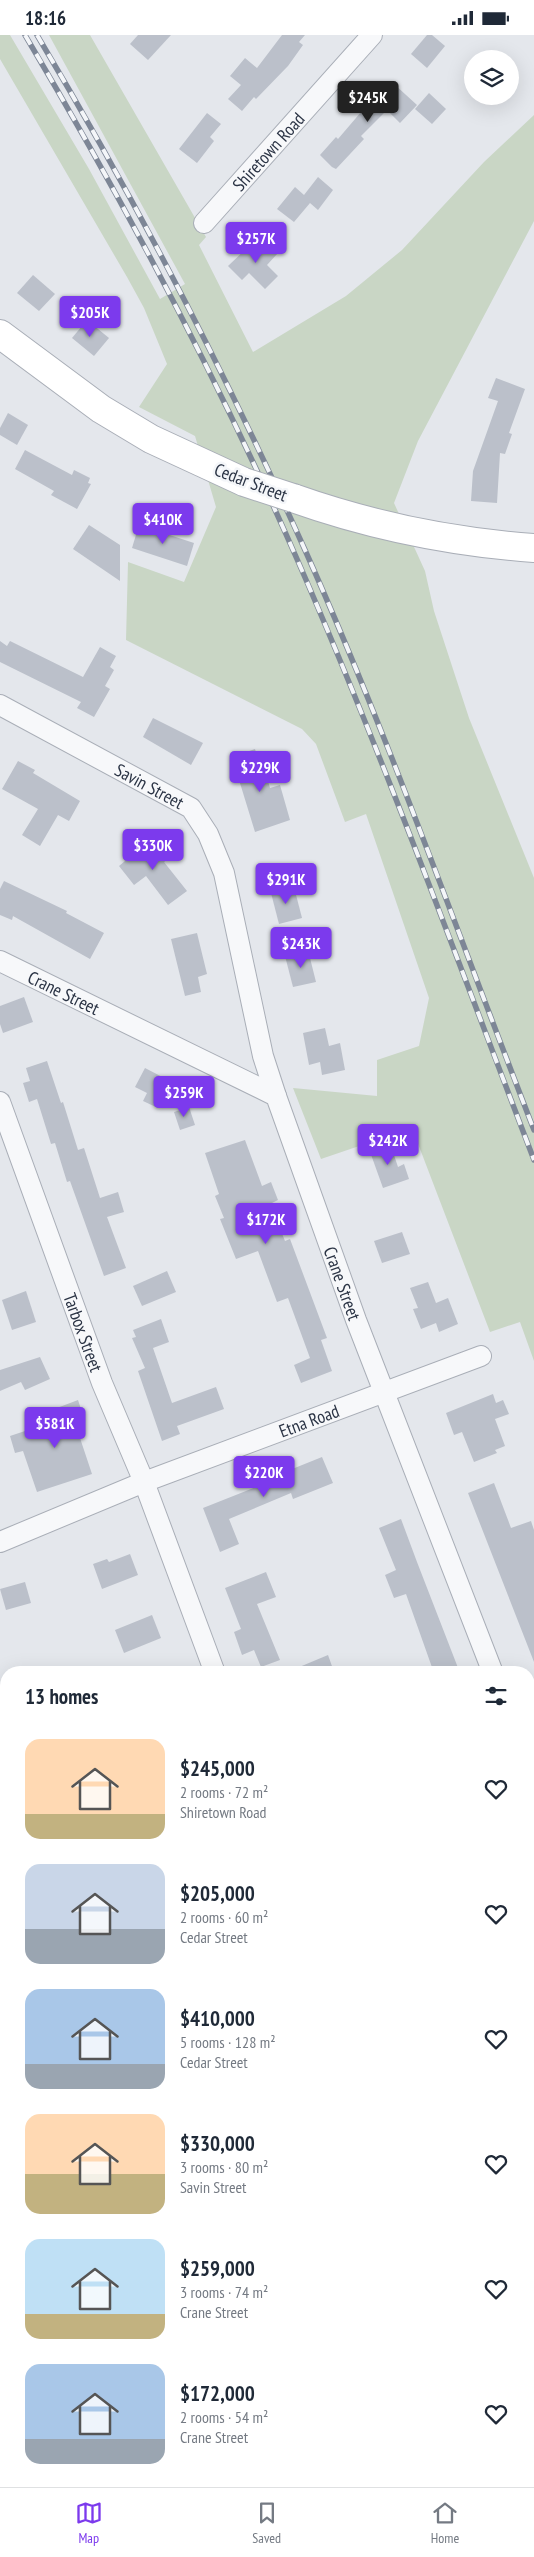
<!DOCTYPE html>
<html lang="en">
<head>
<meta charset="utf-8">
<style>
	body { margin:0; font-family:"PT Sans Narrow",sans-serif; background:#f6f6f7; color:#1f2937; height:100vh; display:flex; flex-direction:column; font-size:19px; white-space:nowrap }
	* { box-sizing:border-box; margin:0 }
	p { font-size:16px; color:#747a83 }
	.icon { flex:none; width:28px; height:28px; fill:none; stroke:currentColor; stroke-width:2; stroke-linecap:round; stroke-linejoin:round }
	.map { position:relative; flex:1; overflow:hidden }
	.side { position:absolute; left:0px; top:1631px; width:535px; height:821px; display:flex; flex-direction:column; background:#fff; border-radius:20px 20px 0 0; box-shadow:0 5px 20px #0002 }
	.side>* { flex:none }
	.tools { position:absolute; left:464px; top:15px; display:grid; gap:10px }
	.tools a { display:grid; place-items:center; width:55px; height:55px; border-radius:50%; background:#fff; box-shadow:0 5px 20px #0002; font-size:25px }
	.price { position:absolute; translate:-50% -42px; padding:0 11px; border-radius:5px; background:#7c3aed; color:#fff; font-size:16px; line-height:32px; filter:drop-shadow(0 1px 2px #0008) }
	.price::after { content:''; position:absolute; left:50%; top:30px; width:15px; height:11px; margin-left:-8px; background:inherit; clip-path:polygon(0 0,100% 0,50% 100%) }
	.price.active { background:#222; color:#fff }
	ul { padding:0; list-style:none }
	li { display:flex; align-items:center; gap:15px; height:125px; padding:0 25px }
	li span { display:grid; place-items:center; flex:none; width:140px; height:100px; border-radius:15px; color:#555 }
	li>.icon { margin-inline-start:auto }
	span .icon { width:60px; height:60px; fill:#fffc; stroke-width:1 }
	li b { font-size:21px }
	h2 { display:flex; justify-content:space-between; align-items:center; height:60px; padding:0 25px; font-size:21px }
	.status { display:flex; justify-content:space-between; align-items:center; height:35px; padding:0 25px; background:#fff; direction:ltr }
	.status svg { height:14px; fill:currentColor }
	.tab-bar { display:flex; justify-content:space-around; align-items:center; height:70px; border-top:1px solid #e0e1e3; background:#fff; font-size:14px; color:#747a83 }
	.tab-bar a { display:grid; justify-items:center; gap:2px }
	.tab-bar .active { color:#7c3aed }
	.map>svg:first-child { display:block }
</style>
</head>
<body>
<div class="status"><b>18:16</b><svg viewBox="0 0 49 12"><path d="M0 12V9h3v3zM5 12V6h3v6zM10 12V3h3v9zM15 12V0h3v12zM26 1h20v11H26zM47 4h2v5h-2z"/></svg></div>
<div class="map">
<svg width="534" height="2452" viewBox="0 0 534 2452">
	<rect width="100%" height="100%" fill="#e4e7ec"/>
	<g fill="#c9d6c5">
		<polygon points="0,0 10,0 89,134 160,264 185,249 49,0 90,0 206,202 199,210 253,317 346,261 402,215 484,127 534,80 534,186 418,406 394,468 425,536 434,576 469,683 534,843 534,1326 520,1287 490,1297 412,1093 321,1124 293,1053 377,1061 377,1025 419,1011 429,963 366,779 345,787 316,709 302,694 126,605 128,527 184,547 216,472 195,401 139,372 167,329 144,273 127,242 0,24"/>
		<polygon points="6,1899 6,1926 0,1928 0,1902"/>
		<polygon points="6,2148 6,2446 77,2446 78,2452 0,2452 0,2150"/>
		<polygon points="529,2204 534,2205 534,2452 339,2452 348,2446 529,2446"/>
		<polygon points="119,2446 303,2446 284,2452 120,2452"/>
	</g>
	<g fill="#bbc0ca">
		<polygon points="138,0 171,0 148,25 130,9"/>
		<polygon points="282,0 305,0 299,7 303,10 288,31 256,64 254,62 242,76 228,64 241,50 230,41 245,23 257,33"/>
		<polygon points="427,0 432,0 445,11 427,33 411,19"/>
		<polygon points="385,49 390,54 394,49 417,70 400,88 387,75 361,101 364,104 336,134 332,132 320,120 336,102 338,104"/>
		<polygon points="429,58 446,74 432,89 415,74"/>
		<polygon points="207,78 221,89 210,102 214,106 197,128 179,114"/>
		<polygon points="318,142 333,155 318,175 310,168 294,187 277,174 295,152 304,160"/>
		<polygon points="265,205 278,218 267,230 278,241 265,254 249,238 242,245 228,231 248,212 253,217"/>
		<polygon points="33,240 55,259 39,276 17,258"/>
		<polygon points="87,285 109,303 94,321 72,303"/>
		<polygon points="496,343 525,354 509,398 512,399 505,419 500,418 497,468 471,466 473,436 498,366 488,363"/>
		<polygon points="8,378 28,390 17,410 0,400 0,393"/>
		<polygon points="25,415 72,440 74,435 90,443 88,448 91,449 77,474 51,460 54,456 15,434"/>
		<polygon points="89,490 120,510 120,546 73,514"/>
		<polygon points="139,490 194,508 187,531 132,513"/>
		<polygon points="0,606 7,611 10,606 83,642 100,612 116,621 110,632 114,635 105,651 110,654 94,682 77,673 81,667 0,627"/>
		<polygon points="153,683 203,708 191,730 143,702"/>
		<polygon points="255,714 261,733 264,732 270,753 280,750 290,785 255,797 232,722"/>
		<polygon points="18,726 35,735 33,738 80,766 69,786 58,780 40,811 22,800 38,774 2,754"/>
		<polygon points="154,804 169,823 164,827 187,856 168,870 146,841 134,850 119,831 125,826 123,823 138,811 141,815"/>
		<polygon points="4,846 67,876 66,878 104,898 90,924 13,881 12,885 0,880 0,854"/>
		<polygon points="294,852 302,883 279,889 271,858"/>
		<polygon points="197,898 207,939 198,942 201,957 185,961 171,904"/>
		<polygon points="308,915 316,947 293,952 285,921"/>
		<polygon points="24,962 33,987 3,998 0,989 0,971"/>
		<polygon points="325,993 329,1011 340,1008 345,1035 322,1040 320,1027 309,1030 303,998"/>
		<polygon points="47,1026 61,1068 63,1067 78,1115 84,1113 100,1163 118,1157 124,1177 107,1182 126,1233 104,1241 70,1146 67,1147 55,1108 51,1109 37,1064 29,1067 23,1048 30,1046 26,1033"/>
		<polygon points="145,1033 172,1047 158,1073 143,1066 147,1058 135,1052"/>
		<polygon points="189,1072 195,1090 180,1095 174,1077"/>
		<polygon points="245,1105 262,1151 271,1147 278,1165 270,1169 285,1206 290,1204 327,1303 321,1305 332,1336 301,1348 294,1330 310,1323 288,1263 277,1267 258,1216 236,1224 220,1184 224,1183 215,1161 219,1159 205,1118"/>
		<polygon points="390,1108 398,1132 404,1129 409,1144 383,1153 369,1114"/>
		<polygon points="402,1197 410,1219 382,1228 374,1206"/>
		<polygon points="167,1236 176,1257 142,1271 133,1251"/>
		<polygon points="428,1247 436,1268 448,1263 458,1289 439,1297 436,1288 421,1294 413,1274 418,1273 410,1253"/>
		<polygon points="26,1256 36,1287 12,1295 2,1265"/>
		<polygon points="161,1284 169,1307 153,1313 172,1368 216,1352 224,1374 177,1391 180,1399 162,1406 138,1336 145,1333 132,1303 136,1302 133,1295"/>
		<polygon points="40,1322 50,1344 25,1355 21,1347 0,1356 0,1335"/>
		<polygon points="493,1359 496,1368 503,1365 509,1379 495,1384 505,1411 495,1415 497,1418 474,1427 462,1397 454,1400 446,1378"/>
		<polygon points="78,1365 84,1383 76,1386 76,1391 92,1439 37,1457 23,1416 15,1418 10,1401 43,1390 42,1387 52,1383 49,1376"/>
		<polygon points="322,1422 333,1448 293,1464 291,1458 229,1484 239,1509 220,1517 203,1473 256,1452 255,1449"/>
		<polygon points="494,1448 511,1493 531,1486 534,1495 534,1627 468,1458"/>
		<polygon points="401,1484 417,1527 460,1638 434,1638 406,1559 394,1563 385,1540 396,1535 379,1493"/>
		<polygon points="130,1519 138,1540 102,1554 93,1529 107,1524 109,1527"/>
		<polygon points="266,1537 276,1562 257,1569 280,1625 261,1632 254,1615 242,1620 234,1597 241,1594 225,1553"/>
		<polygon points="25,1547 31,1568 6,1575 0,1554"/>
		<polygon points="152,1580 161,1603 124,1618 115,1595"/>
		<polygon points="328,1620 333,1634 324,1638 285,1638"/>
	</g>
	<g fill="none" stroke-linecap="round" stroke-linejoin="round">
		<defs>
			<g id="street">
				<path id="s1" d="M 204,188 L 372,0"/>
				<path id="s2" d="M 0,670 L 191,773 L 208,799 L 224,838 L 263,1021 L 276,1061"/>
				<path id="s3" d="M 0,926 L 276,1061 L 356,1285 L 493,1638"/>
				<path id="s4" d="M 0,1067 L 102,1348 L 144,1447 L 215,1638"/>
				<path id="s5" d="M 0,1507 L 144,1447 L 481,1321"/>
				<polyline points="529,1728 534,1742"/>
				<polyline points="0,1816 6,1832"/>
				<polyline points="0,1942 6,1940"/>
			</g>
			<g id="secondary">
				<polyline points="0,299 101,374 151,404 244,447"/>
				<path d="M 293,463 C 372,491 451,507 534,513"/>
			</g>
		</defs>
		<use href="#street" stroke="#a9aeb7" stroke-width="22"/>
		<use href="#secondary" stroke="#a9aeb7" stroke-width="30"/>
		<use href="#street" stroke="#f7f8fa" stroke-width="20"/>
		<use href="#secondary" stroke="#fff" stroke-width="28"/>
		<defs>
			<g id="rail">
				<path d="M 25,0 C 124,167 219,346 297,524 C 383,721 457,924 534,1125"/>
				<path d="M 37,0 C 136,166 226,339 305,515 C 390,705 459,902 534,1095"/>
			</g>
		</defs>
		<use href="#rail" stroke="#7d8696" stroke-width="5.5"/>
		<use href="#rail" stroke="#f4f6f9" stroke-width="4" stroke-dasharray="11" stroke-linecap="butt"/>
		<defs>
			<polyline id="secondary-bridge" points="244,447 293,463"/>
		</defs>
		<use href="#secondary-bridge" stroke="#a9aeb7" stroke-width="30" stroke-linecap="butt"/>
		<use href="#secondary-bridge" stroke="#fff" stroke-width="28"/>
	</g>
	<g text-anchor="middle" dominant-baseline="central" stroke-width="5" stroke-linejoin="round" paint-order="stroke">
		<g font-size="18" fill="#2b3445" stroke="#f4f6f9">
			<text stroke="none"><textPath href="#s1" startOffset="96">Shiretown Road</textPath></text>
			<text transform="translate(251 447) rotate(21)">Cedar Street</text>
			<text stroke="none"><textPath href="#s2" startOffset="170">Savin Street</textPath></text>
			<text stroke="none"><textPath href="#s3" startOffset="71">Crane Street</textPath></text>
			<text stroke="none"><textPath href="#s3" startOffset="506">Crane Street</textPath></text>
			<text stroke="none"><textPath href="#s4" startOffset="245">Tarbox Street</textPath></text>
			<text stroke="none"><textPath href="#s5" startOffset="332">Etna Road</textPath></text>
		</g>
	</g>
</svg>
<div class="tools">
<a><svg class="icon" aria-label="layers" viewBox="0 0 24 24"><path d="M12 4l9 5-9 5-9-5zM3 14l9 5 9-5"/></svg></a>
</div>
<b class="price active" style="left:368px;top:88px">$245K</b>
<b class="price" style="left:256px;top:229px">$257K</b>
<b class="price" style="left:90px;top:303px">$205K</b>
<b class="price" style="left:163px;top:510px">$410K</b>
<b class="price" style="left:260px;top:758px">$229K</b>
<b class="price" style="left:153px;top:836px">$330K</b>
<b class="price" style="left:286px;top:870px">$291K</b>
<b class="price" style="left:301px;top:934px">$243K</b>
<b class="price" style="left:184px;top:1083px">$259K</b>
<b class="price" style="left:388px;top:1131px">$242K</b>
<b class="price" style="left:266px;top:1210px">$172K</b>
<b class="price" style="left:55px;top:1414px">$581K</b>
<b class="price" style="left:264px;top:1463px">$220K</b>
<section class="side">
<h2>13 homes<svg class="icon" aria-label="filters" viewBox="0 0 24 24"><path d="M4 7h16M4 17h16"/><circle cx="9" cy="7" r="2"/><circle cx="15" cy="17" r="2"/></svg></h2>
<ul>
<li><span style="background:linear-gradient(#ffd9b3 75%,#c2b280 0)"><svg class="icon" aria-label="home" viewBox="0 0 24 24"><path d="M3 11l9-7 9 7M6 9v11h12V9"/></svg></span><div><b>$245,000</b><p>2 rooms · 72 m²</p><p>Shiretown Road</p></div><svg class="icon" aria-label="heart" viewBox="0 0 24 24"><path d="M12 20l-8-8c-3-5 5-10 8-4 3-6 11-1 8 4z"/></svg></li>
<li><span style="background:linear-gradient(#c9d6e8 65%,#9aa5b1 0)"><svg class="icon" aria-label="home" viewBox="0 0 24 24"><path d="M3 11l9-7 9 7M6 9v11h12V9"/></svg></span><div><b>$205,000</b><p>2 rooms · 60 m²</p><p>Cedar Street</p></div><svg class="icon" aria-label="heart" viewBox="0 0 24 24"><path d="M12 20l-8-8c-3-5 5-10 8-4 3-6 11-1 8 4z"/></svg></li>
<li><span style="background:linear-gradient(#a9c7e8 75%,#9aa5b1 0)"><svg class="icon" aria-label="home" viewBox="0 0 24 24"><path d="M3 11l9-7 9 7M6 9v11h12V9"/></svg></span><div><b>$410,000</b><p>5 rooms · 128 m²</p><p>Cedar Street</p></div><svg class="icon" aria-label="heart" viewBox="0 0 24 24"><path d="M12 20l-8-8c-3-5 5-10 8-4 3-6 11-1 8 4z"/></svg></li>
<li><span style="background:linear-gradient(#ffd9b3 60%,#c2b280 0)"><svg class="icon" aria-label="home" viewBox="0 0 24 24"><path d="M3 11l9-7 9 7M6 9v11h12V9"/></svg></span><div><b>$330,000</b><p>3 rooms · 80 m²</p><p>Savin Street</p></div><svg class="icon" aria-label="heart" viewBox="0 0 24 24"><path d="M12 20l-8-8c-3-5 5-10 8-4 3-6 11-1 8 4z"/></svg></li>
<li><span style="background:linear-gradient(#bfe0f5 75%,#c2b280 0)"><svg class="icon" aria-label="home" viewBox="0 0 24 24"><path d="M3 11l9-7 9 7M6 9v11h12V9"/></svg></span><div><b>$259,000</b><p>3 rooms · 74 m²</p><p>Crane Street</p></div><svg class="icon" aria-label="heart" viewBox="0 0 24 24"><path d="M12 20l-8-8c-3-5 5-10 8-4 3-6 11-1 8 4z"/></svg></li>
<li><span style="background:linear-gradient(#a9c7e8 75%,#9aa5b1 0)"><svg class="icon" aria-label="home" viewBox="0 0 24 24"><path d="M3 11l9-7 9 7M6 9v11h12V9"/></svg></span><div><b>$172,000</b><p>2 rooms · 54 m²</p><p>Crane Street</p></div><svg class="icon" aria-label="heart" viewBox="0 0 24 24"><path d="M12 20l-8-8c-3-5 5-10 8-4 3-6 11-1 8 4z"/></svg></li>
</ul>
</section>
</div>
<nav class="tab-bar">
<a class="active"><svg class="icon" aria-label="map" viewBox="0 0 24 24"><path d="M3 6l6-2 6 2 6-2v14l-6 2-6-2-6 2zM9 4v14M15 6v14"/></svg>Map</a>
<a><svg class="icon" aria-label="saved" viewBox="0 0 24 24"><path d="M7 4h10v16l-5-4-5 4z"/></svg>Saved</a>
<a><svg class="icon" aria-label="home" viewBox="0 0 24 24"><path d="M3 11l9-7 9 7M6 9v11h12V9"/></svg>Home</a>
</nav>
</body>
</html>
